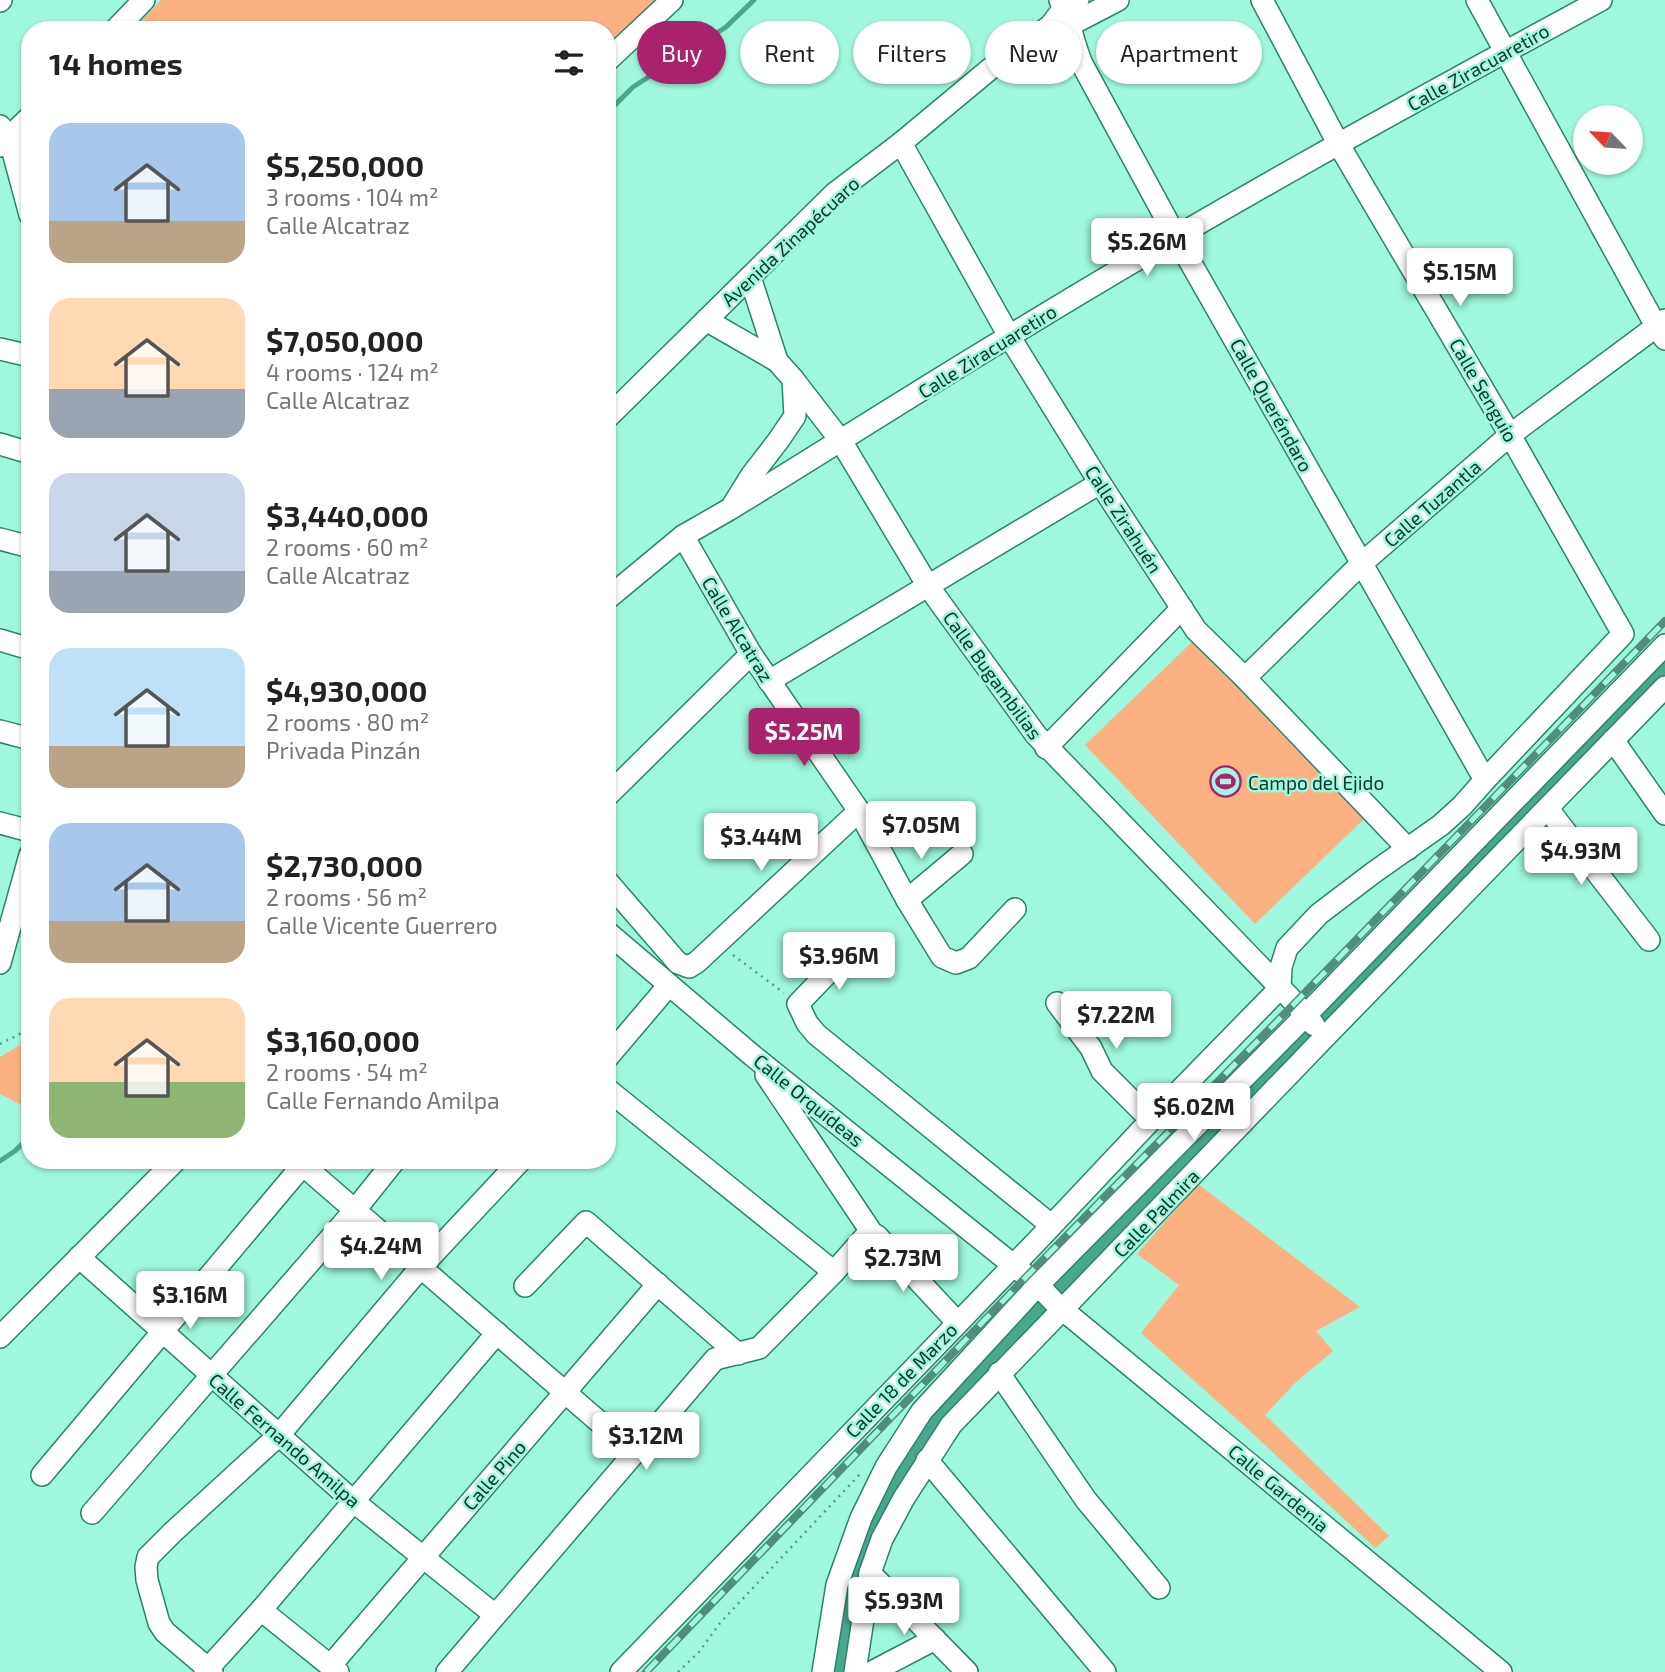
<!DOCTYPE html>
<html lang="en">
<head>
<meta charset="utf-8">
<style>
	body { margin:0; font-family:"Exo 2",sans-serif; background:#f2f2f2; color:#222; height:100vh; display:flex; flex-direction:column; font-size:26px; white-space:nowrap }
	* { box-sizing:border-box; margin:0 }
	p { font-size:23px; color:#767676 }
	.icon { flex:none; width:38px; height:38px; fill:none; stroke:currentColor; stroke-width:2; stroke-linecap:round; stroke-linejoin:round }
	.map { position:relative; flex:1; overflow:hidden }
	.drawer { position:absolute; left:21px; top:21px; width:595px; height:1148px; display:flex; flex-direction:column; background:#fff; border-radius:28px; box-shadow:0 2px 5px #0004 }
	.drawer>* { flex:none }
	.hud { position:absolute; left:637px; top:21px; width:665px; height:63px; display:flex; gap:14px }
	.needle { width:46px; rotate:295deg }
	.fabs { position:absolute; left:1573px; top:105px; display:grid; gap:14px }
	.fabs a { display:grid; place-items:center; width:70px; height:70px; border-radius:50%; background:#fff; box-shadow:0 2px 5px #0004; font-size:35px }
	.price { position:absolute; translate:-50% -60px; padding:0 16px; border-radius:7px; background:#fff; color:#222; font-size:23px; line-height:46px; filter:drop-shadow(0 2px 4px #0008) }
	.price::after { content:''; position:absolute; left:50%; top:42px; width:21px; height:16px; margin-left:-10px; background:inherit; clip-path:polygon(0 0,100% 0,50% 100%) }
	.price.selected { background:#a8226c; color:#fff }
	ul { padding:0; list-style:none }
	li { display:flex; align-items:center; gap:21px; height:175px; padding:0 28px }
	li span { display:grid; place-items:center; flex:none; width:196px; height:140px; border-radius:21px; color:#555 }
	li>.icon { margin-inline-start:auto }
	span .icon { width:84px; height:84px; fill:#fffc; stroke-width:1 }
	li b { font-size:30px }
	h2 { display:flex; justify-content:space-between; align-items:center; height:84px; padding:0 28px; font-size:30px }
	.chip { padding:0 24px; border-radius:32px; background:#fff; box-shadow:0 2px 5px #0004; font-size:24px; line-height:63px }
	.chip.selected { background:#a8226c; color:#fff }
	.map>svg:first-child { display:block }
</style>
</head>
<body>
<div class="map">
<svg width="1665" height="1672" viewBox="0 0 1665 1672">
	<rect width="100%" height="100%" fill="#9ff8dd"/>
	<g fill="#fcb182">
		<polygon points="161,0 659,0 607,50 607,30 132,30"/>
		<polygon points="1194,640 1365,818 1255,924 1085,745"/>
		<polygon points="30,1039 30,1096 25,1107 0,1094 0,1057"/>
		<polygon points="1198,1184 1360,1307 1316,1331 1333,1351 1295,1383 1265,1415 1389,1536 1375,1548 1250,1431 1141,1333 1179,1285 1137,1254"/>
	</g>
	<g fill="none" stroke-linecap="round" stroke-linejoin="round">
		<g stroke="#49a78d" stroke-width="5">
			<polyline points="607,113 633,87 726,27 754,0"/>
			<polyline points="0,1161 15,1151 30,1136"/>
		</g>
		<polyline stroke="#49a78d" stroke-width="18" points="840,1672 855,1578 871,1527 898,1473 936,1414 1665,662"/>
		<defs>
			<g id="minor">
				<path d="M 1060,0 C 1070,20 1073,43 1082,64 L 1176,237 L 1485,780"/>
				<polyline points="1477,0 1656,326 1665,339"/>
				<polyline points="0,1 1,0"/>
				<polyline points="1056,26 1068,26 1118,0"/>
				<polyline points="115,30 144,0"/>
				<polyline points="607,61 672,0"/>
				<polyline points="0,126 9,137 30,215"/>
				<polyline points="901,143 1009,336 1100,483 1196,630 1245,678 1408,849"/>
				<polyline points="0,146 30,117"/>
				<polyline points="750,277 777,361"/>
				<polyline points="706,320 777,361 793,379 841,441 928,586 1036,735 1295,1003 1314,1025"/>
				<polyline points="0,349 30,356"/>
				<polyline points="607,418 835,193 901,143 990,69 1050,26 1064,8 1078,0"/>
				<polyline points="0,444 30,453"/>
				<polyline points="733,505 751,476 778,441 795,416 793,379"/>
				<polyline points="683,536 751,654 859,811 907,900 942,957 956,963 969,958 1015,909"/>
				<polyline points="0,539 30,547"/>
				<path d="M 607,599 L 683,536 L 730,509 C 823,452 915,393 1008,337 C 1202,218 1401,108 1601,0"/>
				<polyline points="0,640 30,649"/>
				<polyline points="1245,678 1361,564 1510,435 1665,320"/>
				<polyline points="769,681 1100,483"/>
				<polyline points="0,731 30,739"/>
				<polyline points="1613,740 1665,814"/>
				<polyline points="1046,748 1182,608"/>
				<polyline points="607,796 751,654"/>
				<polyline points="1548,809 1649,940"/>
				<polyline points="0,823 30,831"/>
				<polyline points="607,881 678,963 689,967 697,962 859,811"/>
				<polyline points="907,900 962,854"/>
				<polyline points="607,932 753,1056 1038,1285 1057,1305 1501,1672"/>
				<polyline points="849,951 798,1004 807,1023 816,1034 1051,1225"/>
				<polyline points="0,963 30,855"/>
				<polyline points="1057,1003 1091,1048 1102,1071 1151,1120"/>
				<polyline points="607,1058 669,985"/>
				<polyline points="766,1075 872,1233 877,1236 957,1322"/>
				<polyline points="607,1089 834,1272"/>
				<polyline points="297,1160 635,1453"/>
				<polyline points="79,1257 353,1501 495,1615"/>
				<polyline points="525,1286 586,1222 738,1354"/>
				<polyline points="0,1337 176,1160"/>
				<polyline points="999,1373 1086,1500 1159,1588"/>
				<polyline points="927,1460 1105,1672"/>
				<polyline points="42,1475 307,1160"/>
				<polyline points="92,1513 355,1210 395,1160"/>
				<polyline points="870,1573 967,1672"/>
				<polyline points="261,1610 338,1672"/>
				<polyline points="330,1666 658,1284"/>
				<polyline points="205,1672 261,1610 497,1333"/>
				<polyline points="212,1672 165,1632 159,1623 147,1580 146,1567 148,1557 173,1532 279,1435 421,1267 521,1160"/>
				<polyline points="447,1672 715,1359 759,1348 834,1272 865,1237 872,1233"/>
				<polyline points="621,1672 1038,1240 1151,1120 1280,988 1281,967 1287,948 1319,914 1373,873 1441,825 1462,806 1485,780 1623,634 1510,435 1339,145 1262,0"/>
				<polyline points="823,1672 837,1585 861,1518 886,1467 922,1411 1038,1285 1306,1015 1665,645"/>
				<polyline points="855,1672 870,1573 882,1539 904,1498 951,1425 1324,1038 1665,687"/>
				<polyline points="872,1672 935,1639"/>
			</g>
		</defs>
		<use href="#minor" stroke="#27856e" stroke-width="24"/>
		<g stroke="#599a87" stroke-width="2.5" stroke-dasharray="2 5" stroke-linecap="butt">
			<polyline points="733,955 784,993"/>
			<polyline points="0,1044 30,1029"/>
			<polyline points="678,1672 699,1652 720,1623 861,1473"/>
		</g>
		<use href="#minor" stroke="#fff" stroke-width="21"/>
		<defs>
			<polyline id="rail" points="646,1672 1027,1276 1295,1003 1665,621"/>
		</defs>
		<use href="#rail" stroke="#508d7b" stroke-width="8"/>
		<use href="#rail" stroke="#9ff8dd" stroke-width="5" stroke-dasharray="16" stroke-linecap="butt"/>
	</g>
	<defs>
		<symbol id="stadium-ring" viewBox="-11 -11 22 22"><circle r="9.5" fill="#9ff8dd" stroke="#a8226c" stroke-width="1.5"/><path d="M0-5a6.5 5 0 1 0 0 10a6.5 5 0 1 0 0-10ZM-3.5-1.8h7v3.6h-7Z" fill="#a8226c"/></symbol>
	</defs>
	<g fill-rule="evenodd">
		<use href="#stadium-ring" x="1208" y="764" width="35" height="35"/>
	</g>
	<g text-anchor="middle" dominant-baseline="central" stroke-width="5" stroke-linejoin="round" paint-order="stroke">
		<g font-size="19" fill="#0f352b" stroke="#9ff8dd">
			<text transform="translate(1478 67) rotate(-29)">Calle Ziracuaretiro</text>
			<text transform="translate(790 241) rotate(-43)">Avenida Zinapécuaro</text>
			<text transform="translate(987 351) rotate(-32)">Calle Ziracuaretiro</text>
			<text transform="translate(1484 390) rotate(60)">Calle Senguio</text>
			<text transform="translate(1272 405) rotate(61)">Calle Queréndaro</text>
			<text transform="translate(1432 503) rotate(-41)">Calle Tuzantla</text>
			<text transform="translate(1124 519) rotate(57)">Calle Zirahuén</text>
			<text transform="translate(738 629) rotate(59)">Calle Alcatraz</text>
			<text transform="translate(993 675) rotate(54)">Calle Bugambilias</text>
			<text transform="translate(809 1100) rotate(39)">Calle Orquídeas</text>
			<text transform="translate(1156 1213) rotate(-46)">Calle Palmira</text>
			<text transform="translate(901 1380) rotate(-46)">Calle 18 de Marzo</text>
			<text transform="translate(285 1440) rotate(41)">Calle Fernando Amilpa</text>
			<text transform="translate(494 1475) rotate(-49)">Calle Pino</text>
			<text transform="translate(1279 1488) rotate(40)">Calle Gardenia</text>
		</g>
		<g font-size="19" fill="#0f352b" stroke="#9ff8dd" text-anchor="start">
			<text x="1248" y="782">Campo del Ejido</text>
		</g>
	</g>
</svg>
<div class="fabs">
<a><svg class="needle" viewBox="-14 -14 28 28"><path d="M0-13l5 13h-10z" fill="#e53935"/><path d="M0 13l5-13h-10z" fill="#767676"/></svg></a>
</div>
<b class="price" style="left:1147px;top:278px">$5.26M</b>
<b class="price" style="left:1460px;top:308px">$5.15M</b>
<b class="price selected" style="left:804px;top:768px">$5.25M</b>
<b class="price" style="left:921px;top:861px">$7.05M</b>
<b class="price" style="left:761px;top:873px">$3.44M</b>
<b class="price" style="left:1581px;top:887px">$4.93M</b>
<b class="price" style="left:839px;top:992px">$3.96M</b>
<b class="price" style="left:1116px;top:1051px">$7.22M</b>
<b class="price" style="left:1194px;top:1143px">$6.02M</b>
<b class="price" style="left:381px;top:1282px">$4.24M</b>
<b class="price" style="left:903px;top:1294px">$2.73M</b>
<b class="price" style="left:190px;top:1331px">$3.16M</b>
<b class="price" style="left:646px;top:1472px">$3.12M</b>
<b class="price" style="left:904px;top:1637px">$5.93M</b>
<div class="hud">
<a class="chip selected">Buy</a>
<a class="chip">Rent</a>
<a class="chip">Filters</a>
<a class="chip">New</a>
<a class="chip">Apartment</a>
</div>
<section class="drawer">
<h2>14 homes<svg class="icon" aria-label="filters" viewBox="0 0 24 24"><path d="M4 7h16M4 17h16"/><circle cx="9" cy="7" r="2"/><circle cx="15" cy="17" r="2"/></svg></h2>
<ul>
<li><span style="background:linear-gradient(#a9c7e8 70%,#b9a48a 0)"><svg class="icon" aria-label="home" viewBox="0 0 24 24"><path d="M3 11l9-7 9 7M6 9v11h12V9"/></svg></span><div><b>$5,250,000</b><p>3 rooms · 104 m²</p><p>Calle Alcatraz</p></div></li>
<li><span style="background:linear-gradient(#ffd9b3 65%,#9aa5b1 0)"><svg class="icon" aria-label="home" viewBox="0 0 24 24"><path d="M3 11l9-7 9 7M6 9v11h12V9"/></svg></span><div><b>$7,050,000</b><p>4 rooms · 124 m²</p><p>Calle Alcatraz</p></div></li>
<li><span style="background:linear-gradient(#c9d6e8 70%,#9aa5b1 0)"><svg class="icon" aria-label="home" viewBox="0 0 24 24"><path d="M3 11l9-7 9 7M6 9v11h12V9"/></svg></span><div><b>$3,440,000</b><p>2 rooms · 60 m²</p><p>Calle Alcatraz</p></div></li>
<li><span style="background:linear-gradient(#bfe0f5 70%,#b9a48a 0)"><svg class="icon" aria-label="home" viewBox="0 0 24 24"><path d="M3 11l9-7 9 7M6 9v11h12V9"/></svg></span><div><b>$4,930,000</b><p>2 rooms · 80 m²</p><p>Privada Pinzán</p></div></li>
<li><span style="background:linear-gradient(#a9c7e8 70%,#b9a48a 0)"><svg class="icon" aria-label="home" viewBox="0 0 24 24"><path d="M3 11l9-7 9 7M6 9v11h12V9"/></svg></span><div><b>$2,730,000</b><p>2 rooms · 56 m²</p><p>Calle Vicente Guerrero</p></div></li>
<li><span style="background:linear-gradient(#ffd9b3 60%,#8fb573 0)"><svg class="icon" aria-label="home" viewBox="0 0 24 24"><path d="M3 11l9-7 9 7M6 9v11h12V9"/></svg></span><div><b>$3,160,000</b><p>2 rooms · 54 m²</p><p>Calle Fernando Amilpa</p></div></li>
</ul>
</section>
</div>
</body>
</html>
